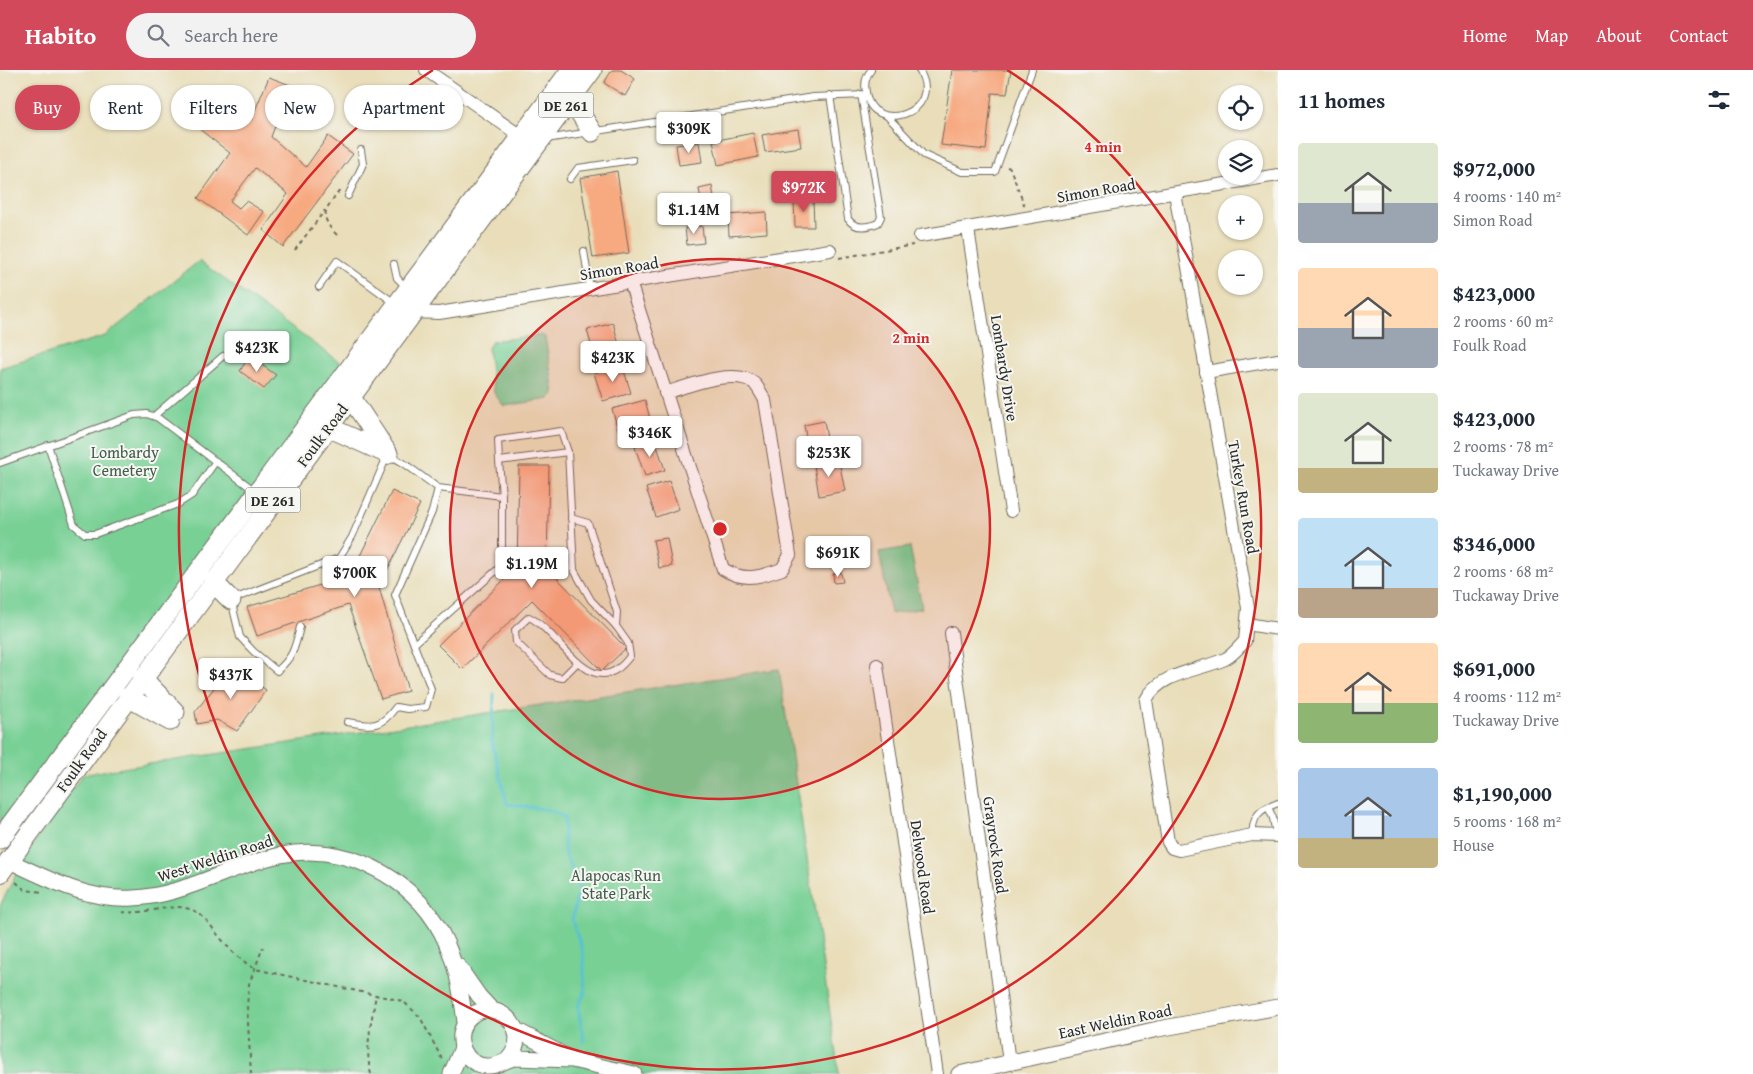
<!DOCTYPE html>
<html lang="en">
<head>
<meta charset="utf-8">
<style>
	body { margin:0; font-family:"Gentium Book Plus",serif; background:#f2f2f3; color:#1f2937; height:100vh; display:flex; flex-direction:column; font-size:19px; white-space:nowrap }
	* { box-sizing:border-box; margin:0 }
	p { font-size:16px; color:#747a83 }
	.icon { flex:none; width:28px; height:28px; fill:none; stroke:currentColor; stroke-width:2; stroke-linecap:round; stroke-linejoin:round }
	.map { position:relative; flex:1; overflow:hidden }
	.details { display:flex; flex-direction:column; background:#fff; width:475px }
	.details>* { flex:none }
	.banner { position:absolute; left:15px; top:15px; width:475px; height:45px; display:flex; gap:10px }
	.buttons { position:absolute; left:1218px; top:15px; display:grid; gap:10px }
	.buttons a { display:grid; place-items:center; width:45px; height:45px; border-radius:50%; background:#fff; box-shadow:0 1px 4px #0004; font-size:25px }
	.price { position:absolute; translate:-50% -42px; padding:0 11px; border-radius:5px; background:#fff; color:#222; font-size:16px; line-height:32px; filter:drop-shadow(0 1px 2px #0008) }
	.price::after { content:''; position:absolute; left:50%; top:30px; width:15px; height:11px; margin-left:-8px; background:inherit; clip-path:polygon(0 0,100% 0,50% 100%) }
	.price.on { background:#d1495b; color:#fff }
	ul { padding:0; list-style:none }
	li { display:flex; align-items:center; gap:15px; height:125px; padding:0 20px }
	li span { display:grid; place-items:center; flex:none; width:140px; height:100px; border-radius:5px; color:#555 }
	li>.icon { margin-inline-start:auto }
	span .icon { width:60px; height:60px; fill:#fffc; stroke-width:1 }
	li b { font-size:21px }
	h2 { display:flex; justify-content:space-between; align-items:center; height:60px; padding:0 20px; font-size:21px }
	.chip { padding:0 18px; border-radius:22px; background:#fff; box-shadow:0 1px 4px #0004; font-size:18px; line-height:45px }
	.chip.on { background:#d1495b; color:#fff }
	header { display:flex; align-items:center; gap:30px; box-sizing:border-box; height:70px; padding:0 25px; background:#d1495b; color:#fff }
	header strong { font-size:24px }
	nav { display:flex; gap:28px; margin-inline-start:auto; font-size:18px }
	.search { width:350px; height:45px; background:#f2f2f3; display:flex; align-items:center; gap:12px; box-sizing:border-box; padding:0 18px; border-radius:28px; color:#747a83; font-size:19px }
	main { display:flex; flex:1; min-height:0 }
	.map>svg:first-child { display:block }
</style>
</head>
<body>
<header>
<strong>Habito</strong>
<div class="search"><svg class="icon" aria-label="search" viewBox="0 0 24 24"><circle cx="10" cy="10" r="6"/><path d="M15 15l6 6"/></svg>Search here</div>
<nav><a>Home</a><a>Map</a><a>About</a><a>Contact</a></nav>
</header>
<main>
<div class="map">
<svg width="1278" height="1004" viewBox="0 0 1278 1004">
	<rect width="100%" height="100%" fill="#f6f6f2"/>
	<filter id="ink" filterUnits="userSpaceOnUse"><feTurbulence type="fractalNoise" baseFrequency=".02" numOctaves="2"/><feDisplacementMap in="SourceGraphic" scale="10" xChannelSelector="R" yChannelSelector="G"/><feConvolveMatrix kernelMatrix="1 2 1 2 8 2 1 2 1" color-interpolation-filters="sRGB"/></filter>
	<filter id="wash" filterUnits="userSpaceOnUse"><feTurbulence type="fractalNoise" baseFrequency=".0096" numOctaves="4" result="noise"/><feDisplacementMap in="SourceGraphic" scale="20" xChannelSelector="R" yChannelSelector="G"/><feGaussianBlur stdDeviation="1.12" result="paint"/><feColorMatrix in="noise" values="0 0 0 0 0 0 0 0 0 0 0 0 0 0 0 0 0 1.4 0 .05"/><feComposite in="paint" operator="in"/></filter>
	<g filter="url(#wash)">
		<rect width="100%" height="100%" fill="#e9deb9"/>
		<g fill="#78d095" stroke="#527e60">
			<polygon points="199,191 349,299 0,769 0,298 105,266"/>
			<polygon points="541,265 545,267 554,324 549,329 504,336 494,323 488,278 492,271"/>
			<polygon points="910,477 922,538 891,544 879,482"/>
			<polygon points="779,599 839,1004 0,1004 0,836 25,786 83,704"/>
		</g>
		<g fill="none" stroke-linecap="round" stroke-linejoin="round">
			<polyline stroke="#56c2d1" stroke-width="3" points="494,624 492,673 507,734 550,740 564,747 564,781 579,819 572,850 583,882 585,922 578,937 584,972"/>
		</g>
		<g id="blocks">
			<g fill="#f7a980">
				<polygon points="612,0 621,0 635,9 625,26 604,13"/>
				<polygon points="952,0 1011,0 1007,24 992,23 986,80 941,75"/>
				<polygon points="269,7 290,15 271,67 306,97 328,66 353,84 283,177 263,160 288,124 255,98 230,131 239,138 246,131 264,142 248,165 198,128 230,83 185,48 197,30 237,56 244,46 251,50"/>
				<polygon points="798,59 801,77 765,82 762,65"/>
				<polygon points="753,63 758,87 718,95 713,71"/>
				<polygon points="699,72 702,92 679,95 676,75"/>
				<polygon points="617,101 629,183 593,188 580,108"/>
				<polygon points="712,116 714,127 701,129 699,119"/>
				<polygon points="794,129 813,129 814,157 795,157"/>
				<polygon points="766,142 767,163 729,166 728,145"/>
				<polygon points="702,156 704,173 687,175 685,158"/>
				<polygon points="613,253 621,282 595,289 587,260"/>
				<polygon points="249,286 276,305 264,319 240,301"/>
				<polygon points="622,294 631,323 603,331 594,303"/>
				<polygon points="645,330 653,360 621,370 612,339"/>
				<polygon points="824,351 829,381 809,384 804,355"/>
				<polygon points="655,370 665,400 645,406 635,377"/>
				<polygon points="839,391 845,421 819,426 814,395"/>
				<polygon points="519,396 549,396 547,498 626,578 602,601 532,530 462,599 438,575 517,497"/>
				<polygon points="669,411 679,439 656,447 646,418"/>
				<polygon points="392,421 420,434 379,517 408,621 381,629 348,535 257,566 247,537 350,506"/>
				<polygon points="667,468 672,496 659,498 653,470"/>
				<polygon points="841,502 843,512 834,513 833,504"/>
				<polygon points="232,595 266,620 237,661 217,650 197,654 195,642"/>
			</g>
		</g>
	</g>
	<g filter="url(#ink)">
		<use href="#blocks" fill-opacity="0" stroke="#6e6a5d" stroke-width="1"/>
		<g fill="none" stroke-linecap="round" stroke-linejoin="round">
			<defs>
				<g id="service">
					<path d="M 871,0 C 866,6 864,14 866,22 C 871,66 946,44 919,0"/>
					<path d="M 830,25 L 848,149 C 855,160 868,157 878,153 L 881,147 L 861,24"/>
					<polyline points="888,47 924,85 962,102 995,102 1032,0"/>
					<polyline points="546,69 813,27 866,25"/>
					<polyline points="570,109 578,98 633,90"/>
					<polyline points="348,126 363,94 361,80"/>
					<polyline points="584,181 590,219"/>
					<polyline points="394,194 397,208 407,218"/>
					<polyline points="319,217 337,191 396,234"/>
					<polyline points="154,346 223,286"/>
					<polyline points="48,375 74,455 85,464 95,464 178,434 192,425 216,391"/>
					<polyline points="499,391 498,370 561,361 568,382"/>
					<polyline points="0,393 134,345 147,344 158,348 255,421"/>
					<polyline points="438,418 502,426"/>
					<polyline points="571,448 588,453 617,542 616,556"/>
					<path d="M 502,487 L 502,426 L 499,391 L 568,382 L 574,500 L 591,530 L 616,556 L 628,573 L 630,586 C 592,638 562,563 529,547 L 515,560 L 516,572 L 550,605 L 562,608 L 578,592"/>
					<path d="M 300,557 C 295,577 294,586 277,601 L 253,581 L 240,567 L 231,530 L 339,488 L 352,467 L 388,384 L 405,394 L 438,418 L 432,442 L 395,525 L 431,619 L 426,637 L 407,639 L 396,637 C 380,659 372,656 347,652"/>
					<polyline points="414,574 499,498"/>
					<polyline points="1268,737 1278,733"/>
					<path d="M 1252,765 C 1253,752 1255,743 1268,737 L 1273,748 L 1276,765"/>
				</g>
				<g id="minor">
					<polyline points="426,0 522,67 528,68"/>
					<path d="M 1175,123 L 1248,538 L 1245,571 C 1239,577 1232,586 1225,589 C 1199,601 1160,602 1146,630 L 1168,772 L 1172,778 L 1179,780 L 1252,765 L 1278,766"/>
					<polyline points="968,159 1011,441"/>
					<polyline points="920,166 1278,105"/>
					<path d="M 630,212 L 723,499 C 744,512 760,507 782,499 L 790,485 L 765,330 C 762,325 758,317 754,313 C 735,297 686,317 665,323"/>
					<polyline points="413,242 439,243 830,180"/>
					<polyline points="1206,302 1278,290"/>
					<polyline points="1247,554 1278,559"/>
					<polyline points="951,563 1009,992"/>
					<polyline points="877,595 937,1004"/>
				</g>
				<g id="tertiary">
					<path d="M 7,790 C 47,808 87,831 133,828 C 185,826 230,795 281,785 C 343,772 411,806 441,862 C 456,890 461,921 465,952"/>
					<polyline points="458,896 479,926 492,940"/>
					<polyline points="516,960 567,987"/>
					<path d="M 508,989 C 536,959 491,921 467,950 C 453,968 464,995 487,996 C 498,997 505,989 516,988 L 572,990 L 634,1004"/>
					<polyline points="451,1004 462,978"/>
					<polyline points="959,1004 1158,959 1278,937"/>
				</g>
				<g id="primary">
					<polyline points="573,25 575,35 592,62"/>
					<polyline points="350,326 388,384"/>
					<polyline points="328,357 388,384"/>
					<polyline points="213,512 231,530"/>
					<polyline points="142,608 175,642"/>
					<polyline points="128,627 170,651"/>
					<polyline points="0,769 571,0"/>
					<polyline points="0,803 592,0"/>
				</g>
			</defs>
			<use href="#service" stroke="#6e6a5d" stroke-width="8"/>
			<use href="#minor" stroke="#6e6a5d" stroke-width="14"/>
			<use href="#tertiary" stroke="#6e6a5d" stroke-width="17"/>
			<use href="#primary" stroke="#6e6a5d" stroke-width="21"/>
			<g stroke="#6e6a5d" stroke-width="2" stroke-dasharray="4 4" stroke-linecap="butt">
				<polyline points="1007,97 1010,98 1025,137"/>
				<path d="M 337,165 C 317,145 326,139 340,120"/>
				<polyline points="295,180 325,140"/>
				<polyline points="839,188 913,175"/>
				<polyline points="16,812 25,820 43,822"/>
				<path d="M 122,842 C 141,844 158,838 176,837 C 202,837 208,854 223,871 C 232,882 242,891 255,899 L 403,931 L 420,947 L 443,991"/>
				<polyline points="251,1004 247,936 249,914 263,877"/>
				<path d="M 371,1004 C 364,978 372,951 376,924"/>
			</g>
			<use href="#service" stroke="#fff" stroke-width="6"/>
			<use href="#minor" stroke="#fff" stroke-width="12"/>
			<use href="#tertiary" stroke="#fff" stroke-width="15"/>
			<use href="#primary" stroke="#fff" stroke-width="19"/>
		</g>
	</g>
	<circle cx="720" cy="459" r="270" fill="#d62828" fill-opacity=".12"/>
	<g fill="none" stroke="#d62828" stroke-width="2.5">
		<circle cx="720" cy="459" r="270"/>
		<path d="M1007 0A541 541 0 1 1 433 0"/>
	</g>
	<g text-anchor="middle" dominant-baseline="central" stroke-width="4" stroke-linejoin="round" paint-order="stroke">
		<g fill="#f6f6f2" stroke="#686867" stroke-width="1">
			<rect x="538.5" y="22.5" width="55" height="25" rx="4"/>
			<rect x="245.5" y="417.5" width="55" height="25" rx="4"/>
		</g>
		<g font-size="15" font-weight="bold" fill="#2b2b2b">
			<text x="566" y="35">DE 261</text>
			<text x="273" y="430">DE 261</text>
		</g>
		<g font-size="16" fill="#2b2b2b" stroke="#f6f6f2">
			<text transform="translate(1096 120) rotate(-10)">Simon Road</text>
			<text transform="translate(619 198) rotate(-9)">Simon Road</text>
			<text transform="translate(1005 298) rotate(81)">Lombardy Drive</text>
			<text transform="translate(322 365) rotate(-53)">Foulk Road</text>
			<text transform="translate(1244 427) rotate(80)">Turkey Run Road</text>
			<text transform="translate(81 690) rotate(-54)">Foulk Road</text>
			<text transform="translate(996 775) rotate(82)">Grayrock Road</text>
			<text transform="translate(215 788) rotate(-18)">West Weldin Road</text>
			<text transform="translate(923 797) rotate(82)">Delwood Road</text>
			<text transform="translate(1115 951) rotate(-12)">East Weldin Road</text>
		</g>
		<g font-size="16" fill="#425d4b" stroke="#f6f6f2">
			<text x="125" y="382">Lombardy<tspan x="125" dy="18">Cemetery</tspan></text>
			<text x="616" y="805">Alapocas Run<tspan x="616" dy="18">State Park</tspan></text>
		</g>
	</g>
	<circle cx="720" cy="459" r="8" fill="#d62828" stroke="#f6f6f2" stroke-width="2.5"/>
	<g font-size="15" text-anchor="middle" font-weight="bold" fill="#d62828" stroke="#f6f6f2" stroke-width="4" stroke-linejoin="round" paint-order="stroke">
		<text x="1103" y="82">4 min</text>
		<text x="911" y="273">2 min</text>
	</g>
</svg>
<div class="buttons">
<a><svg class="icon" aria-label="locate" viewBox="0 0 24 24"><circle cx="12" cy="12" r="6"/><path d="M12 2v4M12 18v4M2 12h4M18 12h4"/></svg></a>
<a><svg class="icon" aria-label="layers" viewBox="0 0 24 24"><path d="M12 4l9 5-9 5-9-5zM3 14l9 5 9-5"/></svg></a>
<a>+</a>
<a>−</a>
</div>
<b class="price" style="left:689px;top:84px">$309K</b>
<b class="price on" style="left:804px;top:143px">$972K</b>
<b class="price" style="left:694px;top:165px">$1.14M</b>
<b class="price" style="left:257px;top:303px">$423K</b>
<b class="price" style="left:613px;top:313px">$423K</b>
<b class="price" style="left:650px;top:388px">$346K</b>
<b class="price" style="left:829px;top:408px">$253K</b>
<b class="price" style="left:838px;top:508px">$691K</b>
<b class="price" style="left:532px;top:519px">$1.19M</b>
<b class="price" style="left:355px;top:528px">$700K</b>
<b class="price" style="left:231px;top:630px">$437K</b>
<div class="banner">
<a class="chip on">Buy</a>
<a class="chip">Rent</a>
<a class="chip">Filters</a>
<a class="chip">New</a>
<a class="chip">Apartment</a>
</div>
</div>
<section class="details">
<h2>11 homes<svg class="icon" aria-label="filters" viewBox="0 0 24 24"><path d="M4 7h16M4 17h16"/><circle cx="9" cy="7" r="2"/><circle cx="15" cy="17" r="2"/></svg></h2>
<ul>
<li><span style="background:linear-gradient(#dfe7d0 60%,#9aa5b1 0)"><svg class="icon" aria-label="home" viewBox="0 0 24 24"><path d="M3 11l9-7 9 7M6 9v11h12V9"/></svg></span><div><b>$972,000</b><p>4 rooms · 140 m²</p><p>Simon Road</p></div></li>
<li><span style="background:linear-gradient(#ffd9b3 60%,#9aa5b1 0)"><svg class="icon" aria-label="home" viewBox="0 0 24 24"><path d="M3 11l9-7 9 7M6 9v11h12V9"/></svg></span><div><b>$423,000</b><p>2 rooms · 60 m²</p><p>Foulk Road</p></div></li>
<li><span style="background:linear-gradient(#dfe7d0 75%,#c2b280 0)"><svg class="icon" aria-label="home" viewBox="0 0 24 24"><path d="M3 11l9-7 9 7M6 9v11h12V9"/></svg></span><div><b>$423,000</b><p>2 rooms · 78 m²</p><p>Tuckaway Drive</p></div></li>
<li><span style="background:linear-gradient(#bfe0f5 70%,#b9a48a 0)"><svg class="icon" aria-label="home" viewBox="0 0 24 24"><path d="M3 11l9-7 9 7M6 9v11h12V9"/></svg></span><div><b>$346,000</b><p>2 rooms · 68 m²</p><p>Tuckaway Drive</p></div></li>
<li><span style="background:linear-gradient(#ffd9b3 60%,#8fb573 0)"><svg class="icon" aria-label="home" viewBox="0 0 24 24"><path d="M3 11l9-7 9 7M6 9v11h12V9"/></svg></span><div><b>$691,000</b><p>4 rooms · 112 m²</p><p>Tuckaway Drive</p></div></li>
<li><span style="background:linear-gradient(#a9c7e8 70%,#c2b280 0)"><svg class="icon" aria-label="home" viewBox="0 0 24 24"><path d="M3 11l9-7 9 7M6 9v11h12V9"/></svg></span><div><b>$1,190,000</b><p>5 rooms · 168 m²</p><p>House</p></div></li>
</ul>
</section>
</main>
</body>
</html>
